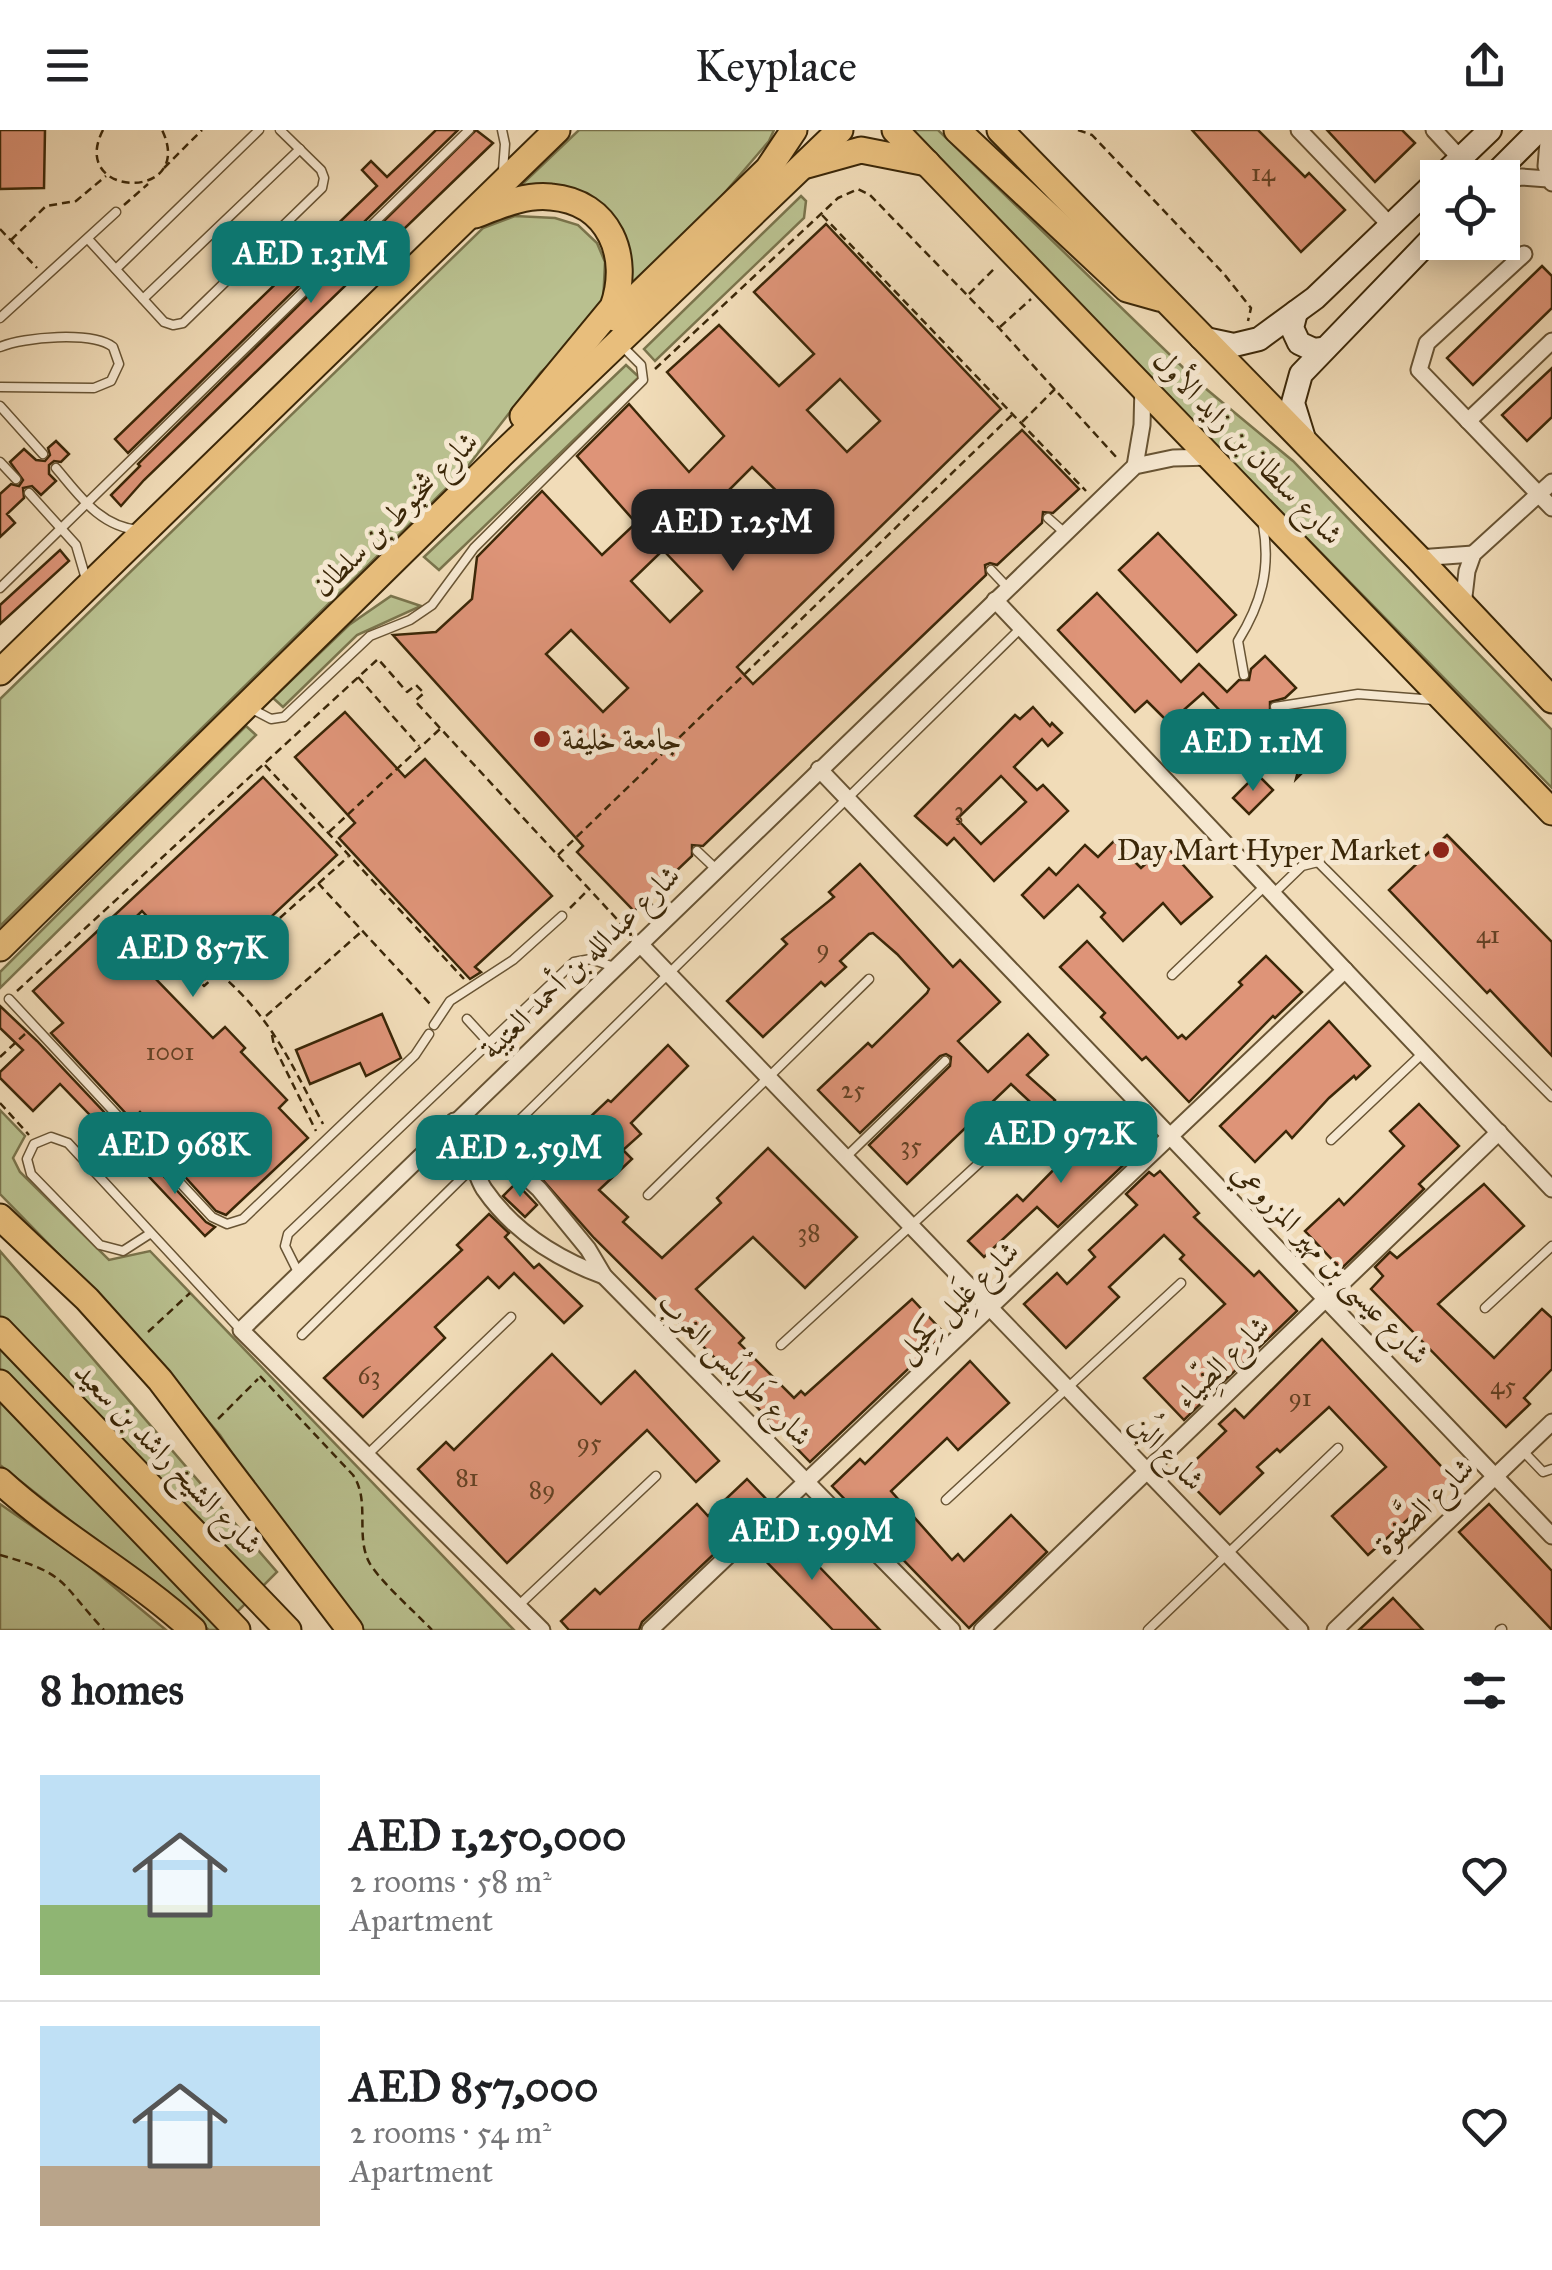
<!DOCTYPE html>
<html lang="en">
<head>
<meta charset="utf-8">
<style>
	body { margin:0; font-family:"IM FELL Great Primer",Amiri,serif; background:#f2f2f2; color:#202124; height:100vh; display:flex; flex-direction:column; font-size:38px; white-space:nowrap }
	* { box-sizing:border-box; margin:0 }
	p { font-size:32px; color:#757577 }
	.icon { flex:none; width:55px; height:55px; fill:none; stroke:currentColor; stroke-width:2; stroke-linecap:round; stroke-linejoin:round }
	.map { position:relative; height:1500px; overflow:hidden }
	.side { display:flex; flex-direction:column; background:#fff; flex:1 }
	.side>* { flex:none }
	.controls { position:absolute; left:1420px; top:30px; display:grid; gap:20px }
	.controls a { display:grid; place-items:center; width:100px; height:100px; border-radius:0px; background:#fff; box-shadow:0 5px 25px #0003; font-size:50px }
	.price { position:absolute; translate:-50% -85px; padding:0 22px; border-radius:20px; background:#0f766e; color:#fff; font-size:32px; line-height:65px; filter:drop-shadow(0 2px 5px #0008) }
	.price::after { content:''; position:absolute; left:50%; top:60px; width:30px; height:22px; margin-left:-15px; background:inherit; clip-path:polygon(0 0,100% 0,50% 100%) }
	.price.current { background:#222; color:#fff }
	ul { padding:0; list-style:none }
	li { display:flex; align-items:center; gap:30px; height:250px; padding:0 40px }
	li+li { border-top:2px solid #e0e0e0 }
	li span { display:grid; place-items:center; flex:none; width:280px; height:200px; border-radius:0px; color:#555 }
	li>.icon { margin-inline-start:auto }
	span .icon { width:120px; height:120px; fill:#fffc; stroke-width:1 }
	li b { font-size:42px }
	h2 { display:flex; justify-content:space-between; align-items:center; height:120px; padding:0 40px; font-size:42px }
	header { display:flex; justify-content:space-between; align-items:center; height:130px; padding:0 40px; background:#fff; font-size:45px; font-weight:600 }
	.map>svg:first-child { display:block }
</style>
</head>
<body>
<header><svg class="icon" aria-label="menu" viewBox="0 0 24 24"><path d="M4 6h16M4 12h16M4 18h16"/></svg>Keyplace<svg class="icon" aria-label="share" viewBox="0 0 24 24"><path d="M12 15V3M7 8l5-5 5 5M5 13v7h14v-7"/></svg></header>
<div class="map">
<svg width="1552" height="1500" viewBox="0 0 1552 1500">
	<rect width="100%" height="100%" fill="#f1dcb8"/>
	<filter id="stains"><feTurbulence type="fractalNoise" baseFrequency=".002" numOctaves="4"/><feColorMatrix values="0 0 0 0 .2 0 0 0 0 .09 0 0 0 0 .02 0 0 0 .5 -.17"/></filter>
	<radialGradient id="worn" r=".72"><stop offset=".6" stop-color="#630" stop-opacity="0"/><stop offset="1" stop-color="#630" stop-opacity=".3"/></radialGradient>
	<g fill="#b9c08f" stroke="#7a744c" stroke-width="2.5">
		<polygon points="579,0 774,0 769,11 703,88 625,159 609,87 516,60"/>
		<polygon points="913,0 938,0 1199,253 1293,331 1552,600 1552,658 1184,283"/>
		<polygon points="801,66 806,71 804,88 655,231 644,219"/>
		<polygon points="515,86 555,88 578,95 597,113 605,132 603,174 587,201 541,242 465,340 0,796 0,569 483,98"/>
		<polygon points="626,235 639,247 439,440 424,427"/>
		<polygon points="391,466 421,476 357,505 283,577 273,568 349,495"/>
		<polygon points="246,596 256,605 0,858 0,842"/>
		<polygon points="0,980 25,1006 13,1028 20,1042 109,1130 150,1121 514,1500 363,1500 297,1421 220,1305 110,1177 0,1064"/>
		<polygon points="0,1121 277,1442 219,1500 209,1500 0,1335"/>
		<polygon points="0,1374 84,1432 166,1500 0,1500"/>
	</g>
	<g fill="#de9478" stroke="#3b2708" stroke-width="2.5" fill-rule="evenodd">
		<polygon points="0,0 45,0 44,58 0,59"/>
		<polygon points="436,0 458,0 128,323 115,309 377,56 362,40 371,31 387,47"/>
		<polygon points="476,0 493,13 144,350 121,376 111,365 140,336 138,334"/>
		<polygon points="1192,0 1258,0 1305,47 1309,43 1345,80 1301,122"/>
		<polygon points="1327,0 1402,0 1415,13 1375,52"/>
		<path d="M 826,94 L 1001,279 L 737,537 L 753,554 L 1022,300 L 1079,359 L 1053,383 L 1043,382 L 1042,393 L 997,435 L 990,433 L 985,435 L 986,445 L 703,716 L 692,715 L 692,726 L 649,767 L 638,767 L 639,777 L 634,781 L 577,722 L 583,716 L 393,505 L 436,502 L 472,469 L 477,427 L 542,361 L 602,425 L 636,393 L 577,326 L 629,274 L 689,342 L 724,306 L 667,242 L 719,195 L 779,256 L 814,224 L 754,162 ZM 840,249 L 880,291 L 847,322 L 807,280 ZM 752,337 L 791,375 L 759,407 L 720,369 ZM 663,420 L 702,461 L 670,492 L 631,451 ZM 571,500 L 628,558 L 603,582 L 546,524 Z"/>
		<polygon points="1542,136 1552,146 1552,178 1473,255 1447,228"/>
		<polygon points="1552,238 1552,287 1527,311 1502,285"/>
		<polygon points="56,311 69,324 61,332 54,331 49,335 49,344 56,351 41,365 32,356 23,358 24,368 7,384 15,393 0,407 0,364 11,354 19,356 23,350 10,332 24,319 36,330 45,331 50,325 48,318"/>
		<polygon points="1158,403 1236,485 1197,522 1119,440"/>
		<polygon points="60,420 69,431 0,494 0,475"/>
		<polygon points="1097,463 1181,552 1199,534 1227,562 1239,550 1249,550 1251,539 1265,526 1296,558 1285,568 1270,572 1270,582 1245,606 1240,601 1202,637 1187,621 1224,585 1203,563 1169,593 1147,571 1135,582 1058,500"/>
		<path d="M 1033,577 L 1050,596 L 1052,593 L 1062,603 L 1048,616 L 1042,609 L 1014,637 L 1037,660 L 1043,655 L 1068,681 L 994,751 L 954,708 L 947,715 L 915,686 L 1015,585 L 1020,589 ZM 1001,646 L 1026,672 L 981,714 L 957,689 Z"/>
		<polygon points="345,582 405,647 425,629 552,766 475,837 481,842 470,849 339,708 355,693 295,627"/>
		<polygon points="1304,587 1331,614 1296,649 1300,633 1293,640 1272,618"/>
		<polygon points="1257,644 1273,660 1249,684 1233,668"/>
		<polygon points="263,647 337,725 205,849 142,781 115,807 124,816 120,820 143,843 147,840 213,908 225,897 245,918 241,922 287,970 279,978 308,1008 226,1085 216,1081 158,1017 166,1010 140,982 132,990 51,903 63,893 33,861"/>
		<polygon points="1447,705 1552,812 1552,926 1490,860 1487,863 1389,760"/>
		<polygon points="1114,711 1141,738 1166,716 1212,767 1181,794 1163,773 1123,811 1101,787 1105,783 1078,755 1044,788 1022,765 1049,738 1056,745 1085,715 1098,727"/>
		<polygon points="860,734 953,837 960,830 1000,872 958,911 988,942 1028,904 1048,925 1027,945 1055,970 1043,984 1011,954 907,1054 869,1015 950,936 951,927 946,924 940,926 860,1003 818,960 868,913 872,917 927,863 929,859 897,824 873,803 869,804 840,831 846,837 825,856 821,852 763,907 727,871 787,814 782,809 834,767 829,762"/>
		<polygon points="1087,811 1178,908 1182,905 1186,909 1242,855 1239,852 1266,826 1302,862 1275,888 1273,886 1189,972 1146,927 1142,930 1101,887 1105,883 1060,837"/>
		<polygon points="0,876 37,911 121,1000 113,1009 60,954 33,981 0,948 0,942 23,920 0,898"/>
		<polygon points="382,884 401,928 366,946 360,933 310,954 296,920"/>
		<polygon points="1329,891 1370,936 1356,949 1354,946 1329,968 1292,1008 1286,1001 1255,1032 1220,996"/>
		<polygon points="668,915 688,936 631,993 641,1004 623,1020 632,1029 599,1060 628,1087 623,1092 662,1128 721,1073 717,1068 768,1018 857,1107 805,1158 753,1107 696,1159 744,1208 739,1213 794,1268 801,1261 805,1265 912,1169 945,1204 810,1332 723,1242 726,1239 594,1108 534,1040 608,970 611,972"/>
		<polygon points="1419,974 1459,1016 1419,1054 1424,1059 1341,1139 1305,1101 1339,1069 1344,1075 1404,1016 1390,1001"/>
		<polygon points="1096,988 1133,1026 1058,1097 1037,1077 984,1127 968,1111 1017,1065 1023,1071 1075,1018 1071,1014"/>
		<polygon points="146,1027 206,1092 215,1097 205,1106 138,1035"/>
		<polygon points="1160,1041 1199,1083 1194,1087 1254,1146 1259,1141 1297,1181 1184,1290 1144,1248 1225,1174 1180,1129 1184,1125 1164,1105 1109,1157 1119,1167 1066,1218 1024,1174 1057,1143 1067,1154 1095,1127 1089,1120 1137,1075 1126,1064 1149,1042 1154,1046"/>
		<polygon points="516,1053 537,1075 525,1087 503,1066"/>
		<polygon points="1484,1054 1524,1096 1438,1174 1494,1228 1542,1179 1552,1188 1552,1239 1524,1268 1530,1274 1506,1297 1371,1159 1383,1146 1375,1137 1390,1122 1397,1128"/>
		<polygon points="489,1084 509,1103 505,1107 534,1138 539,1134 582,1176 564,1193 514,1143 499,1158 488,1147 435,1197 445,1208 363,1287 324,1248 462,1120 457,1115"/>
		<polygon points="1322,1209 1453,1349 1368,1425 1332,1386 1386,1337 1329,1277 1280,1322 1277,1319 1257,1337 1263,1343 1220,1384 1181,1344 1226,1301 1219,1294 1235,1279 1244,1288"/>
		<polygon points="552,1224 601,1274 635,1241 719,1331 696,1352 647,1300 507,1433 418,1339 446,1312 454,1320"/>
		<polygon points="970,1231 1009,1273 958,1320 947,1308 891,1361 952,1430 958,1424 964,1431 1011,1385 1047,1422 969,1498 832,1356 860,1329 865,1334"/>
		<polygon points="747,1349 769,1372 642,1492 639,1500 569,1500 561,1491 595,1459 600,1464 697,1374 708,1386"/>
		<polygon points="1489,1374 1552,1441 1552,1500 1459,1402"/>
		<polygon points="778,1394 831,1449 880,1500 833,1500 753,1418"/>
		<polygon points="1393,1468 1423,1500 1359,1500"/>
	</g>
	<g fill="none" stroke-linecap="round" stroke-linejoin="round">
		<defs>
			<g id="lane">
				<polyline points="502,0 505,14 503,40"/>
				<polyline points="88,109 164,192 173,195 183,193 322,58 324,48 321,40 280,0"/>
				<polyline points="116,139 259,0"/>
				<polyline points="143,169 300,19"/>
				<polyline points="0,188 116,82"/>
				<path d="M 0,217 C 24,207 92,201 113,217 L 119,234 L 111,251 L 94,258 L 0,257"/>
				<polyline points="0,276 43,324"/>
				<polyline points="0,332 16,349"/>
				<path d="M 56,338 C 79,365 100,397 139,400"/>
				<polyline points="29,363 76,415 86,449"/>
				<polyline points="1048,388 1065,403"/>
				<polyline points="991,440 1008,458"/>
				<polyline points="0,458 469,0"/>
				<path d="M 1244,545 L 1238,511 C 1261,474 1271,439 1263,395"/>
				<polyline points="1275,577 1358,564 1435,570"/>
				<polyline points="250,578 271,589 284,587 370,506 410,490 432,475 474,418 643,250 641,235 623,217"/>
				<polyline points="697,721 716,739"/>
				<polyline points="1273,764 1302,736 1318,732 1552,967"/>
				<polyline points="644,772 661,791"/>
				<polyline points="1172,845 1265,756"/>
				<polyline points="9,869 212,1087 227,1094 243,1089 415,925 429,904"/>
				<polyline points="467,889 489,913"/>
				<polyline points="434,895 450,871 513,830 562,786"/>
				<polyline points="1331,1010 1423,923"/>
				<polyline points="490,1019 1021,498"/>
				<polyline points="846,1027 945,931"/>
				<polyline points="648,1065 869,849"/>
				<polyline points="151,1103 123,1121 100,1115 31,1044 27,1029 34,1014 51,1007 68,1013 240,1199"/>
				<polyline points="299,1144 285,1116 288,1104 574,832 591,829 614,837"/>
				<polyline points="1485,1178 1552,1116"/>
				<polyline points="302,1205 473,1037"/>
				<polyline points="781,1215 1025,991"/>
				<polyline points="1522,1320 1543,1342 1552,1339"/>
				<polyline points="367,1325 511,1187"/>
				<polyline points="946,1370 1181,1153"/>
				<polyline points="518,1476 656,1346"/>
				<polyline points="1148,1500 1338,1318"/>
				<polyline points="1500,1500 1502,1499"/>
			</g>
			<g id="street">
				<polyline points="1299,0 1390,95"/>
				<polyline points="1434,0 1460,28"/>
				<polyline points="1549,0 1546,36 1552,53"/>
				<polyline points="1502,50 1522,47 1548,49"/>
				<polyline points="1524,124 1427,213 1419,240 1552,378"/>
				<polyline points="1468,291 1552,211"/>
				<polyline points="1135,336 1142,295 1143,255"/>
				<polyline points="1418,428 1473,424"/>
				<polyline points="995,470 1552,1059"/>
				<polyline points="1463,475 1467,441 1473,424 1552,352"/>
				<polyline points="819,639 1552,1406"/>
				<polyline points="639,813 1300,1500"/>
				<polyline points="454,991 481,1019 503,1026 539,1059 588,1119 604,1146 952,1500"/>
				<path d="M 459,1011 C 476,1028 473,1041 484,1059 C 513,1101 557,1129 604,1146"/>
				<polyline points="542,1500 241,1200 1135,336 1173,328 1212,327"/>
				<polyline points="650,1500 1345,840"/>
				<polyline points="982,1500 1499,1002"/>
				<polyline points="1335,1500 1552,1292"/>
			</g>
			<g id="secondary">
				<polyline points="1440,48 1490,0"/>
				<polyline points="1491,48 1539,0"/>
				<polyline points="1296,182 1292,198 1299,213 1314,220 1322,219"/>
				<polyline points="1201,208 1234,215 1259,209 1315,168 1438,50"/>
				<polyline points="1306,315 1293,273 1301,244 1438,102"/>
			</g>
			<g id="primary">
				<polyline points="895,0 1552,682"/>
				<polyline points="957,0 1127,159 1159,168"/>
				<polyline points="1000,0 1418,428 1552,570"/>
				<polyline points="807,35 861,20 927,33"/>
				<path d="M 475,85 C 499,76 525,64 551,67 C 610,72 631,127 613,177 L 523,286"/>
				<polyline points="615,188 768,39 794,0"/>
				<polyline points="0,542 557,0"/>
				<polyline points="0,818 501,325 840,0"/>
				<polyline points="0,1087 87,1169 160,1250 350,1500"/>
				<polyline points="0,1200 288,1500"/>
				<polyline points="0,1253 237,1500"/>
				<path d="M 0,1351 C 60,1406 133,1445 193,1500"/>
			</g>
		</defs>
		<use href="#lane" stroke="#685434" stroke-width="11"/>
		<use href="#street" stroke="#685434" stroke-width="19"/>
		<use href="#secondary" stroke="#3b2708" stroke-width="26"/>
		<use href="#primary" stroke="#3b2708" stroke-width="29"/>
		<g stroke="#3b2708" stroke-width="2.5" stroke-dasharray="8 5" stroke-linecap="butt">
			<path d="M 103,0 C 67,69 197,72 162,0"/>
			<polyline points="1078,0 1092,5 1224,144 1251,178 1248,191"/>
			<polyline points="164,38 202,0"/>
			<polyline points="124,75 148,54"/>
			<polyline points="822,85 1086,361"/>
			<polyline points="0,99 37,138"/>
			<polyline points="11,110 46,76 76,71 106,46"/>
			<polyline points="969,164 995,138"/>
			<polyline points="1000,197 1031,169"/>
			<polyline points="655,239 838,68 858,59 870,65 999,198 1117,328"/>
			<polyline points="1022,292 1055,259"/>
			<polyline points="358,547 419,616"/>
			<polyline points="265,635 464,849"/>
			<polyline points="329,702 440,599"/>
			<polyline points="558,725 1013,284"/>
			<polyline points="318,753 431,875"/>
			<polyline points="570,778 586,762"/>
			<polyline points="131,793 191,855 197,848 204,856 348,727"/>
			<path d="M 219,843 C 272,888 291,933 323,994"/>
			<polyline points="17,861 378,529 407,562 416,555 424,563 415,571 627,800"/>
			<polyline points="266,886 361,802"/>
			<polyline points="272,905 274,916 316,1001"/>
			<polyline points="0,927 25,904"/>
			<polyline points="0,973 29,1005"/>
			<polyline points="90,1020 108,1004"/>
			<polyline points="148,1202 190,1163"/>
			<path d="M 260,1246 L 353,1345 C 370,1370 356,1403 368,1430 C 376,1448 417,1484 432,1500"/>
			<polyline points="218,1289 258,1249"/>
			<path d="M 0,1425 C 69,1444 59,1452 104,1500"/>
		</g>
		<use href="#lane" stroke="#f6e8d1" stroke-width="8"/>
		<use href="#street" stroke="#f6e8d1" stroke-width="15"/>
		<use href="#secondary" stroke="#f6e8d1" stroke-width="22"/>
		<use href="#primary" stroke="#e8be7c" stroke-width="25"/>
	</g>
	<g fill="#8f2418" stroke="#f6e8d1" stroke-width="4">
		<circle cx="542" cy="609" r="10"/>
		<circle cx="1441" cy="720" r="10"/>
	</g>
	<g text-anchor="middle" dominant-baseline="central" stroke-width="10" stroke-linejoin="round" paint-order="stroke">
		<g font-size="25" fill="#644224">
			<text x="1263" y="42">14</text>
			<text x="959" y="680">3</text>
			<text x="1488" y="804">41</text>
			<text x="823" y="818">9</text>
			<text x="170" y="921">1001</text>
			<text x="853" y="959">25</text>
			<text x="911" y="1015">35</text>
			<text x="809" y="1102">38</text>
			<text x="369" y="1245">63</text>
			<text x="1503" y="1255">45</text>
			<text x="1300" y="1267">91</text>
			<text x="589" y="1312">95</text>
			<text x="467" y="1347">81</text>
			<text x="542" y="1359">89</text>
		</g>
		<g font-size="30" fill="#3b2708" stroke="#f6e8d1">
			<text transform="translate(1248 317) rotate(46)">شارع سلطان بن زايد الأول</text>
			<text transform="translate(395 384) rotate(-45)">شارع شخبوط بن سلطان</text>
			<text transform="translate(580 832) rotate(-44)">شارع عبدالله بن أحمد العتيبة</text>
			<text transform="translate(1331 1133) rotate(46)">شارع عيسى بن مهير المزروعي</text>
			<text transform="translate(957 1171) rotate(-44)">شارع غَلِيل كِحِيل</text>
			<text transform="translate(1222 1232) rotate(-44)">شارع الضِّياء</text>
			<text transform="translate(735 1239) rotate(45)">شارع طَرابلُس الغرب</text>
			<text transform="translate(1167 1322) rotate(46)">شارع البُن</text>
			<text transform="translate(168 1328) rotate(46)">شارع الشيخ راشد بن سعيد</text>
			<text transform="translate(1424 1376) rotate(-44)">شارع الصَّفوة</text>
		</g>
		<g font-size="30" fill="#3b2708" stroke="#f6e8d1" text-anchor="start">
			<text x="562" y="609">جامعة خليفة</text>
			<text x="1421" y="720" text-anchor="end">Day Mart Hyper Market</text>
		</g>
	</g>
	<rect width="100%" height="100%" filter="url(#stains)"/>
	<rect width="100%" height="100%" fill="url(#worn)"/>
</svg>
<div class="controls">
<a><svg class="icon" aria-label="locate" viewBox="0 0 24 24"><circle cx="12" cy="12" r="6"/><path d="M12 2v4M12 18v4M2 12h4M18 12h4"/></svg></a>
</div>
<b class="price" style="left:311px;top:176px">AED 1.31M</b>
<b class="price current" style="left:733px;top:444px">AED 1.25M</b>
<b class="price" style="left:1253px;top:664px">AED 1.1M</b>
<b class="price" style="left:193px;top:870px">AED 857K</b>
<b class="price" style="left:1061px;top:1056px">AED 972K</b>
<b class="price" style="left:175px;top:1067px">AED 968K</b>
<b class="price" style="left:520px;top:1070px">AED 2.59M</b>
<b class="price" style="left:812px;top:1453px">AED 1.99M</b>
</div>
<section class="side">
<h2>8 homes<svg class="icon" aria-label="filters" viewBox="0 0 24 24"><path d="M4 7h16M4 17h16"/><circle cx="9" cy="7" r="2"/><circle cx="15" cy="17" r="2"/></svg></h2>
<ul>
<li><span style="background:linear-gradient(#bfe0f5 65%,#8fb573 0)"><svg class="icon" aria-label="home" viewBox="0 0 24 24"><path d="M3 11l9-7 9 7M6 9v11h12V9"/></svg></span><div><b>AED 1,250,000</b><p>2 rooms · 58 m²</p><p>Apartment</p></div><svg class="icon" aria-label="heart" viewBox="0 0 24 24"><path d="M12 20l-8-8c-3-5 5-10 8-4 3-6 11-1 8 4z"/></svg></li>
<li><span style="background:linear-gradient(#bfe0f5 70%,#b9a48a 0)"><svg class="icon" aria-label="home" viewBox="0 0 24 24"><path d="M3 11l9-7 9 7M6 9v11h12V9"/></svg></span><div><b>AED 857,000</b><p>2 rooms · 54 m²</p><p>Apartment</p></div><svg class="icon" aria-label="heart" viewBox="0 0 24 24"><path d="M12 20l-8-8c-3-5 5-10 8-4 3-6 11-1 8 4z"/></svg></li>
</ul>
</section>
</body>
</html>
